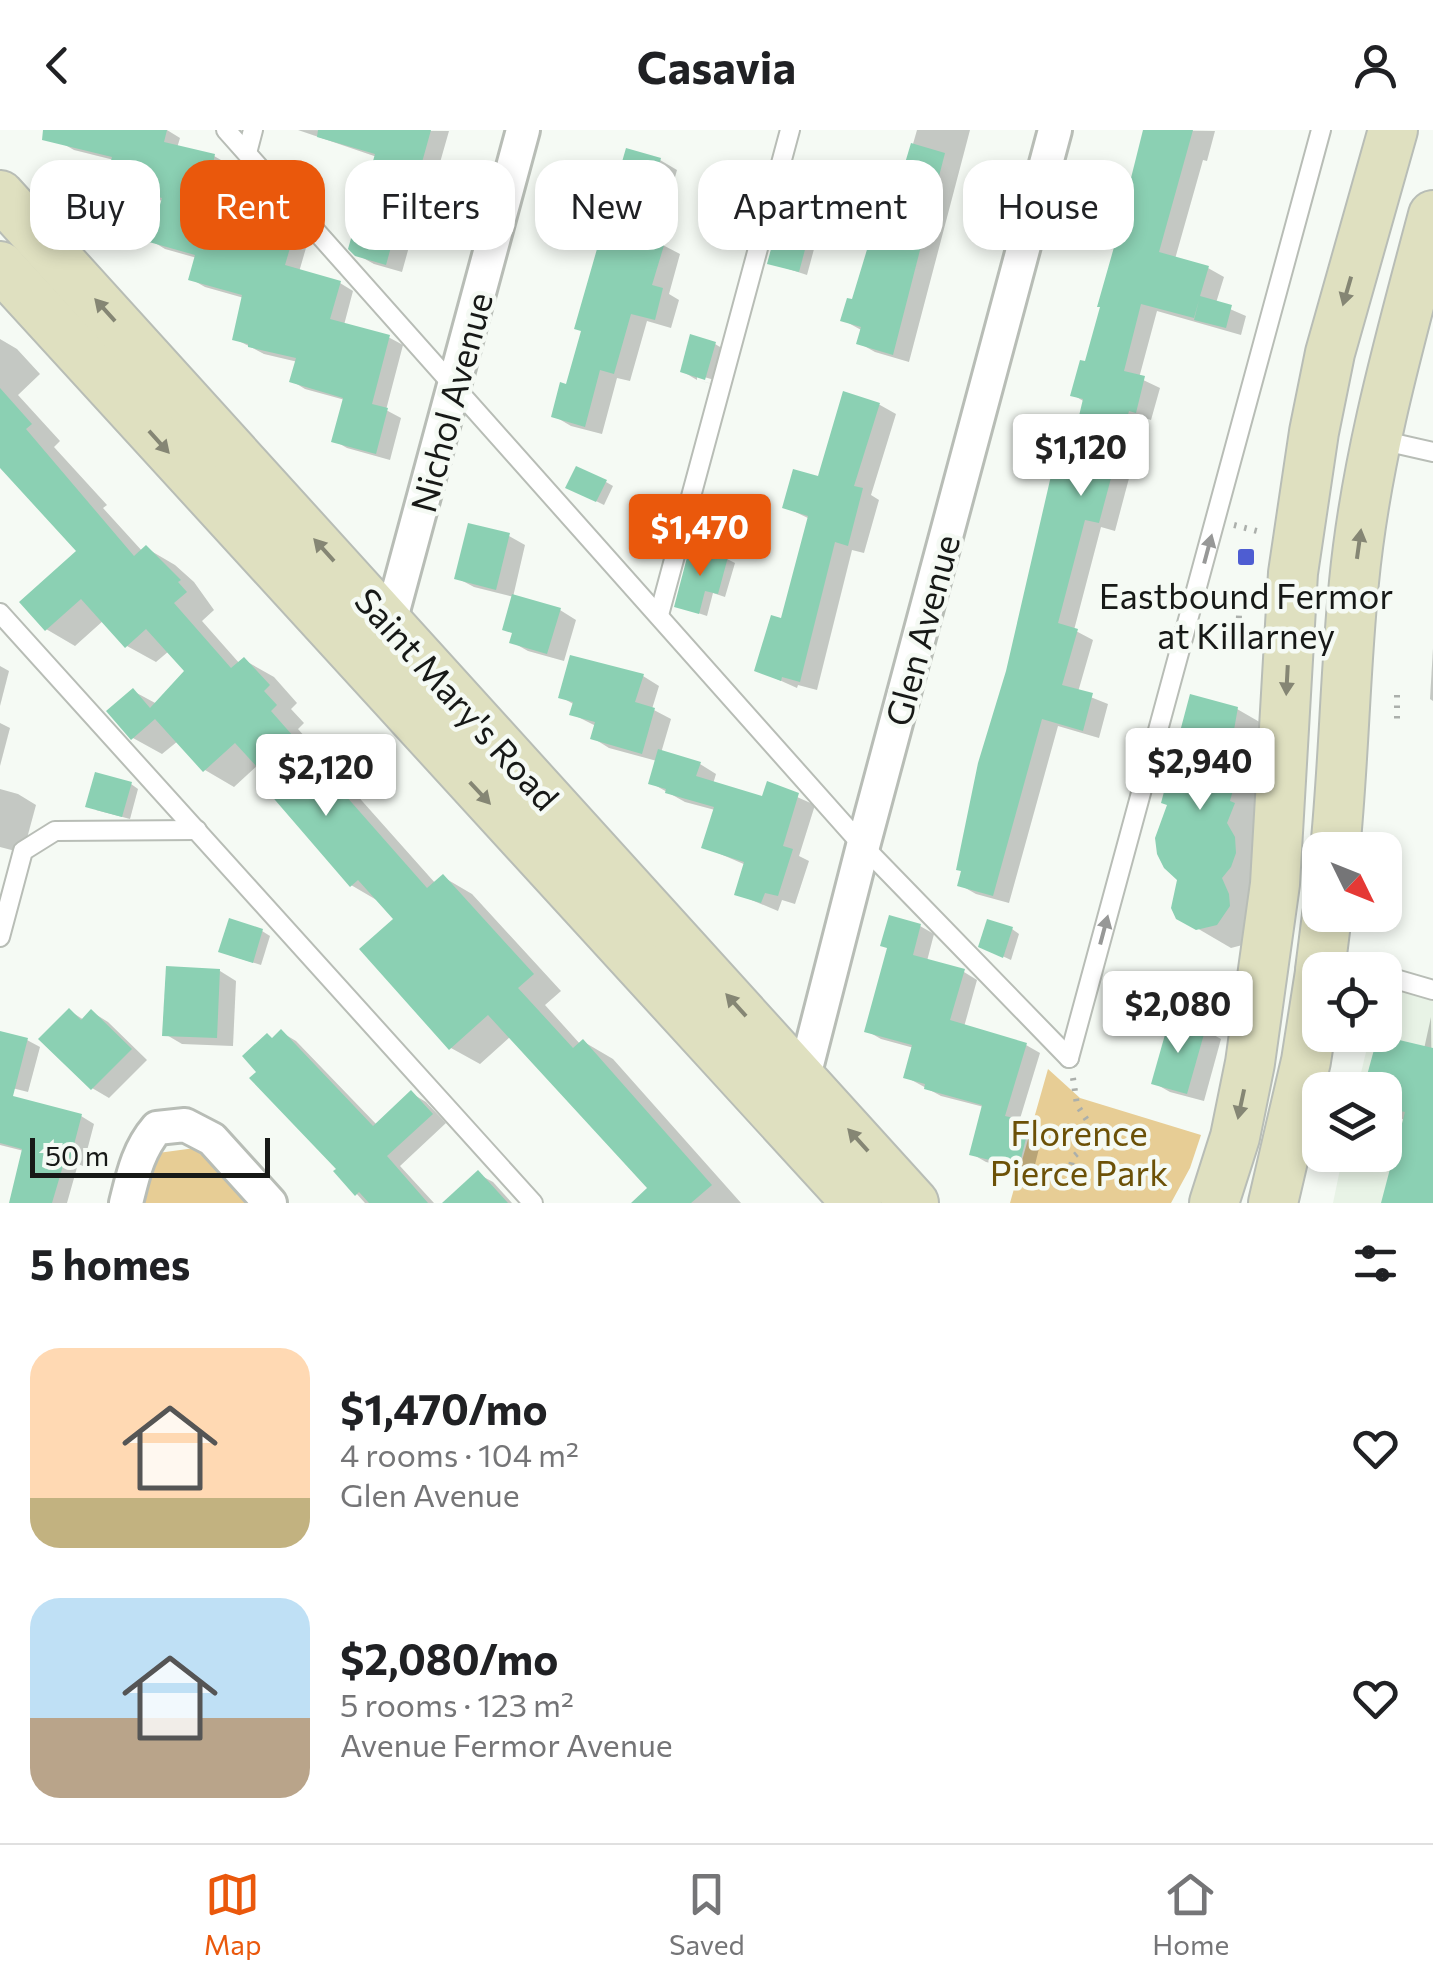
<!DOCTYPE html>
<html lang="en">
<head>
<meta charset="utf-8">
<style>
	body { margin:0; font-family:Commissioner,sans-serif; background:#f6f6f6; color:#202124; height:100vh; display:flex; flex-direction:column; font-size:38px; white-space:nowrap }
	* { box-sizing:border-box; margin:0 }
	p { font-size:32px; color:#757577 }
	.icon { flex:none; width:55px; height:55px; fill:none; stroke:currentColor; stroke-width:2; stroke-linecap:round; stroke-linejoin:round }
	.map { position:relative; height:1073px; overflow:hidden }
	.panel { display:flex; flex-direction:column; background:#fff; flex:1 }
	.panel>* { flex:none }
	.hud { position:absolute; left:30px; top:30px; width:1375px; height:90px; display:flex; gap:20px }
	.needle { width:65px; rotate:133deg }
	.buttons { position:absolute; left:1302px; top:702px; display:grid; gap:20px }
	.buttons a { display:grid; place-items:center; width:100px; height:100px; border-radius:20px; background:#fff; box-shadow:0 5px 15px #0003; font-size:50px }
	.scale { position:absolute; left:30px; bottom:25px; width:240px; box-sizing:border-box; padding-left:10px; border:5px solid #171917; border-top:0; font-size:28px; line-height:35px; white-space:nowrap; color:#171917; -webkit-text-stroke:8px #f5faf4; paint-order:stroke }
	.price { position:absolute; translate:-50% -85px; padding:0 22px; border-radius:10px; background:#fff; color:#222; font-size:32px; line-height:65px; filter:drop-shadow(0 2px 5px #0008) }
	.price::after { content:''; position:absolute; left:50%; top:60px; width:30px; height:22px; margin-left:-15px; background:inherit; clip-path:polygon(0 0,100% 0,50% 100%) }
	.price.current { background:#ea580c; color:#fff }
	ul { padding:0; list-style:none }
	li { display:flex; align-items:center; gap:30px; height:250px; padding:0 30px }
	li span { display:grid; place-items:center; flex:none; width:280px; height:200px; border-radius:30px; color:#555 }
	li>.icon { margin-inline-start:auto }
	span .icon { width:120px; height:120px; fill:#fffc; stroke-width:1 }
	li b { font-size:42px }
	h2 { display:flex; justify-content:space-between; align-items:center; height:120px; padding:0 30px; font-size:42px }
	.tag { padding:0 35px; border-radius:30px; background:#fff; box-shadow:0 5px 15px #0003; font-size:35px; line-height:90px }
	.tag.current { background:#ea580c; color:#fff }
	header { display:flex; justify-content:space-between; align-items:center; height:130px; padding:0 30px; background:#fff; font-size:45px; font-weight:700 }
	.tabs { display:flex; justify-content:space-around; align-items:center; height:140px; border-top:2px solid #e0e0e0; background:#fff; font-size:28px; color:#757577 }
	.tabs a { display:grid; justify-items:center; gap:5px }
	.tabs .current { color:#ea580c }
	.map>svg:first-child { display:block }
</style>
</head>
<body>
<header><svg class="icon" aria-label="back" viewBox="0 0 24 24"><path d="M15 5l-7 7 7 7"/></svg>Casavia<svg class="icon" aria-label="person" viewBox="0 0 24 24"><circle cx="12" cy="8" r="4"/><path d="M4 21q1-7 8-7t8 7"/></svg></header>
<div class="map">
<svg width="1433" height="1073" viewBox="0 0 1433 1073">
	<rect width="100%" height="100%" fill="#f5faf4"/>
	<polygon fill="#e8f3e6" points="1385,847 1433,850 1433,1073 1333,1073 1343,1025 1385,1025 1385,960 1357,960 1370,905 1385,905"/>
	<g fill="#e7cd95">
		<polygon points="1048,939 1080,968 1201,1005 1190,1038 1171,1073 1010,1073"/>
		<polygon points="195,1018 210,1024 259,1073 139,1073 158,1023"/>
	</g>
	<g fill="#0003">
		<polygon points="52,0 167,0 180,8 177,18 214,26 228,34 221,65 271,79 286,88 308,111 299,142 340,153 353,161 344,195 390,208 403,215 386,280 401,288 390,330 347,318 333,310 345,270 305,259 292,251 298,232 264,224 235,209 244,168 205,157 191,149 197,128 165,119 152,111 163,71 133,63 120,55 123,43 112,37 114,30 74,20 60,12"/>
		<polygon points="298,0 449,1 437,43 430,41 402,142 374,134 356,124 377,27"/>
		<polygon points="917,0 970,0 909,232 875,222 859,213 863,201 843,190 854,172 899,63"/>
		<polygon points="1145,0 1215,1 1207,31 1203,30 1175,129 1208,138 1224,147 1216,173 1246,186 1241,205 1157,181 1139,248 1160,258 1151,290 1145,288 1115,401 1101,397 1074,500 1093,510 1078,562 1108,574 1099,608 1058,596 1009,773 976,764 960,755 1085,272 1073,265 1087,234"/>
		<polygon points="660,30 677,40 657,112 680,124 669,164 679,170 671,198 647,191 630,251 617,248 602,304 571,296 554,286"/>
		<polygon points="780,96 817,108 807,145 770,133"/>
		<polygon points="0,209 17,219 40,244 18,265 60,311 54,317 107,375 103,378 143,422 146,418 175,435 194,452 214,480 202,491 240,534 244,530 274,547 297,573 291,579 304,593 298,599 436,754 443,747 472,764 561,861 545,875 581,915 584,912 613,929 741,1073 655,1073 646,1063 650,1059 511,906 480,934 451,918 397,789 380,772 351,755 258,635 234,657 205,640 178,611 162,624 133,608 133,561 157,574 187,541 169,521 156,532 127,516 104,490 75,516 46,499 79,421 0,333"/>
		<polygon points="715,214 732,224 722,257 698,250 716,255 718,251 697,245 697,250 682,241"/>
		<polygon points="845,264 880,275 896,284 871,365 879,370 864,423 852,420 817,560 798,555 797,558 757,540 782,491 810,389 785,377 820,349"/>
		<polygon points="606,352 613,356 604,375 576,361"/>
		<polygon points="509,406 525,415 513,467 560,480 576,490 564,531 528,521 512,512 514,467 474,457 457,448"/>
		<polygon points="727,429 735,433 725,467 713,463 707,486 677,476"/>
		<polygon points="1433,518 1433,571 1430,569"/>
		<polygon points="0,536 9,541 0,576"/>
		<polygon points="643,546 659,556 652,579 671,589 661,623 700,634 716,644 713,654 763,669 768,654 815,675 799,726 809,731 795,774 782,770 778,781 737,764 746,735 704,717 715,680 685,672 651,653 657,631 609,618 593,608 596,596 572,584 575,575 561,567"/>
		<polygon points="1237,579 1270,598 1250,813 1231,818 1178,787"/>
		<polygon points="0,593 10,598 0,636"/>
		<polygon points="131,654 138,659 130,689 96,680"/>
		<polygon points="0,659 18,664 36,675 23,723 0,717"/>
		<polygon points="920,796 934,804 927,831 964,842 977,850 964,897 1026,915 1040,923 1019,992 1043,1002 1033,1043 986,1032 972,1024 984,977 941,966 906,947 914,918 881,909 867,901"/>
		<polygon points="1012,799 1019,804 1011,830 989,820"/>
		<polygon points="262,801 270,806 261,835 229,825"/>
		<polygon points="220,841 236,851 233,916 182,914 165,904"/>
		<polygon points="70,881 84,890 92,882 108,892 147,930 109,968 92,958"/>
		<polygon points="1431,887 1433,1073 1383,1073 1406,990 1385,985 1385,960 1366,960 1424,919"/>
		<polygon points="1205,900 1221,909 1204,971 1170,962 1154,953"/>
		<polygon points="281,902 296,911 377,995 411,963 426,972 446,993 400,1036 434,1073 365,1073 337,1042 339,1039 274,909"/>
		<polygon points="0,903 27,910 40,917 28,962 0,955"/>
		<polygon points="0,965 81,986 94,994 83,1036 78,1034 67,1073 11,1073 24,1021 0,1015"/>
		<polygon points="478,1044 493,1052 512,1073 446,1073"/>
	</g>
	<g fill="#8bd0b3">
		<polygon points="43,0 167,0 164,12 215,24 208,58 272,77 295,101 285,135 341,151 330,189 390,205 372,274 388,278 376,324 331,312 343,268 289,252 296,228 248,217 248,214 232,210 242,165 188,150 195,125 149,112 162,68 117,56 121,41 109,38 112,27 42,10"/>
		<polygon points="318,0 431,0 421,36 414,34 386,135 355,126 348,119 375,24 317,7"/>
		<polygon points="1143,0 1193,0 1159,122 1209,136 1200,166 1232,175 1226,198 1194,190 1199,170 1194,188 1141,174 1124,241 1145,246 1136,283 1129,281 1099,393 1085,390 1058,493 1078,499 1062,555 1093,563 1083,601 1042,589 993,766 957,756 961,741 956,740 978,633 1006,541 1056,324 1069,328 1083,269 1070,266 1080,230 1085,231 1100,177 1097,177 1122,89 1116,87 1125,55 1129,56"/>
		<polygon points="911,13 945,23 893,225 856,214 861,197 840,191 847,168 852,169 886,57 897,60"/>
		<polygon points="626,18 661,28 640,105 665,112 652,155 663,158 655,190 631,184 614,244 600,240 585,297 551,287 560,252 566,254 581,201 574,199"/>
		<polygon points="778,93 810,101 799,142 767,134"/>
		<polygon points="690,204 716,212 705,250 680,242"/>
		<polygon points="0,258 32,294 26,299 134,426 146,415 181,450 178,452 187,462 174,473 231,538 244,527 270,555 264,561 277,575 271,581 427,758 443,744 534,844 518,858 573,918 583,909 712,1055 691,1073 631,1073 647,1058 488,885 449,920 359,819 393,789 358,750 350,757 263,656 269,650 235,613 203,642 155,589 131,610 106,581 133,558 150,578 184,541 146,499 125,518 81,469 45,501 19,472 76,421 0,338"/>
		<polygon points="843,261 880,273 854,356 863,358 848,416 835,412 800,552 782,547 781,551 754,541 771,485 781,488 808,386 782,378 793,339 818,346"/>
		<polygon points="576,336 607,350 596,372 565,358"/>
		<polygon points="468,393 510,403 496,460 454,449"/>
		<polygon points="690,416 728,427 718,464 705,461 699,484 674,477"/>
		<polygon points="512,464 561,478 547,524 509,513 512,503 502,500"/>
		<polygon points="570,525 644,544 635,572 655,578 642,624 590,609 595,592 569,585 573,572 558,568"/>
		<polygon points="1190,564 1238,577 1234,600 1238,601 1232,624 1237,626 1232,648 1236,649 1230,671 1235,673 1227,693 1235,707 1236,723 1231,737 1222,748 1229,764 1230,776 1217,795 1196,800 1176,789 1171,778 1177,750 1164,738 1157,724 1155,708 1167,675 1161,673"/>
		<polygon points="658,619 701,632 696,646 762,666 767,651 799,663 783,716 793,719 778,766 765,763 761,773 734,765 744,732 701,718 714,677 665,663 666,659 648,654"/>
		<polygon points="95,642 132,652 122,687 85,677"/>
		<polygon points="889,785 921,794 913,825 965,839 950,890 1027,913 1005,986 1030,992 1019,1037 969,1025 982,975 924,959 925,954 903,948 912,915 864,902 887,818 880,816"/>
		<polygon points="229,788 263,799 253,833 218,822"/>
		<polygon points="987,789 1013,797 1003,828 978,817"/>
		<polygon points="166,836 220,839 217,908 162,906"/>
		<polygon points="69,878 81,890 91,879 132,919 91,960 38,909"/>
		<polygon points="1170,887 1206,897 1187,964 1151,954"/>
		<polygon points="281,899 373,996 411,960 433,984 387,1026 428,1073 369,1073 359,1062 355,1066 333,1041 336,1039 249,948 256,942 242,926 267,903 272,908"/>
		<polygon points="0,901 28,908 13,966 82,984 70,1030 65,1029 52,1073 9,1073 22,1019 0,1013"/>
		<polygon points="1378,905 1433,918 1433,1073 1381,1073 1405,982 1385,978 1385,960 1363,960"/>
		<polygon points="478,1040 508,1073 442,1073"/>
	</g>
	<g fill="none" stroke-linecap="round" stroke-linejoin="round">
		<defs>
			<g id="lane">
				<polyline points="226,0 863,716 1069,928"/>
				<polyline points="247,23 253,0"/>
				<polyline points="1380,310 1433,322"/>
				<polyline points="0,483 533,1073"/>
				<polyline points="659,485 790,0"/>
				<polyline points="0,807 23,721 55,701 197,700"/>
				<polyline points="1322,832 1360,840"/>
				<polyline points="1385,846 1433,860"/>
				<polyline points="1069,928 1321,0"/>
			</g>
			<g id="street">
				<polyline points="383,506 390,492 523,0"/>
				<polyline points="800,962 863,716 1055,0"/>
				<path d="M 126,1073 C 133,1045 138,1020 157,998 L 185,995 L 212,1009 L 270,1073"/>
			</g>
			<g id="secondary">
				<polyline points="0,65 914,1073"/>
				<polyline points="0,136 857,1073"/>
				<path d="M 1335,720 C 1344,631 1345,541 1354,452 C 1366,327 1401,206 1433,85"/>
				<polyline points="1320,840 1327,785"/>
				<polyline points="1214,1073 1235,1007 1250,933 1275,754 1293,443 1314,302 1330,223 1393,0"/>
				<polyline points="1273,1073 1306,931 1320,842"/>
			</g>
		</defs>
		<use href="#lane" stroke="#b8bdb6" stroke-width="22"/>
		<use href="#street" stroke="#b8bdb6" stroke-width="38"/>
		<use href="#secondary" stroke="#b8bdb6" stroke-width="52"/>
		<g stroke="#abafab" stroke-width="6" stroke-dasharray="2.5 8" stroke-linecap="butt">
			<polyline points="1234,395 1257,401"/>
			<polyline points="1238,509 1239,485"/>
			<polyline points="1397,565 1397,590"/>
			<polyline points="1073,948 1077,975 1108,1022"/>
			<polyline points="1069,1045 1073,1027 1097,1007"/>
		</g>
		<use href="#lane" stroke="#fff" stroke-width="18"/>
		<use href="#street" stroke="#fff" stroke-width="32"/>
		<use href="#secondary" stroke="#dfe0c0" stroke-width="48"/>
	</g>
	<defs><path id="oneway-solid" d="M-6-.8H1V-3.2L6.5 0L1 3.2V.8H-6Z" transform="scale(2.5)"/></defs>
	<g fill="#858674">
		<use href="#oneway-solid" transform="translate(1347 161) rotate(106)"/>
		<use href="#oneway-solid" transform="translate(105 180) rotate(-132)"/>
		<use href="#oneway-solid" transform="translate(159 312) rotate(48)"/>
		<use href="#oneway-solid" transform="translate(1359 414) rotate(-82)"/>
		<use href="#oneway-solid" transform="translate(324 420) rotate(-132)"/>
		<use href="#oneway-solid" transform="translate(1287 550) rotate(93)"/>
		<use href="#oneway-solid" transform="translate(480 663) rotate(47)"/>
		<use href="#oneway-solid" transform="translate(736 875) rotate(-132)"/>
		<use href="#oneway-solid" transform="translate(1241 974) rotate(102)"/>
		<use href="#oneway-solid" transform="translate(858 1010) rotate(-132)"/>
	</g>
	<g fill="#979897">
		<use href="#oneway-solid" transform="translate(1208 419) rotate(-75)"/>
		<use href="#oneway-solid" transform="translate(1104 800) rotate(-75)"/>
	</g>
	<rect fill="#4e5dd2" stroke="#f5faf4" stroke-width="4" x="1236" y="417" width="20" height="20" rx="5"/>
	<g text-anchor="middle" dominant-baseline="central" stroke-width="9" stroke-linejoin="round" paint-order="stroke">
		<g font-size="35" fill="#171917" stroke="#f5faf4">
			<text transform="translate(450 272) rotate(-75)">Nichol Avenue</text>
			<text transform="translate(921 500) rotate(-75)">Glen Avenue</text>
			<text transform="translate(458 568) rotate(48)">Saint Mary's Road</text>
		</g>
		<g font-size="35" fill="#171917" stroke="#f5faf4">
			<text x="1246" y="464">Eastbound Fermor<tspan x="1246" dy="40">at Killarney</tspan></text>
		</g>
		<g font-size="35" fill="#6c5107" stroke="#f5faf4">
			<text x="1079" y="1001">Florence<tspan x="1079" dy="40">Pierce Park</tspan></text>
		</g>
	</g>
</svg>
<div class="buttons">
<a><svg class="needle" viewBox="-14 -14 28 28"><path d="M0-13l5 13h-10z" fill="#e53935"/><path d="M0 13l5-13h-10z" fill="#757577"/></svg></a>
<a><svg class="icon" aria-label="locate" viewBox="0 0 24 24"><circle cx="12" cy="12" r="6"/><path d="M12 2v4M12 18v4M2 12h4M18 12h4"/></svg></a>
<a><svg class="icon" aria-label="layers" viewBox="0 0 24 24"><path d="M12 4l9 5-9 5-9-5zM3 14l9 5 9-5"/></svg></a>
</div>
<div class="scale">50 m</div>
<b class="price" style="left:1081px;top:369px">$1,120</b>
<b class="price current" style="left:700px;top:449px">$1,470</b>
<b class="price" style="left:1200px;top:683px">$2,940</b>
<b class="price" style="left:326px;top:689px">$2,120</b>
<b class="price" style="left:1178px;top:926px">$2,080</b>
<div class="hud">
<a class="tag">Buy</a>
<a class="tag current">Rent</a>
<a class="tag">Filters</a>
<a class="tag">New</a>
<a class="tag">Apartment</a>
<a class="tag">House</a>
</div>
</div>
<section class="panel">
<h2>5 homes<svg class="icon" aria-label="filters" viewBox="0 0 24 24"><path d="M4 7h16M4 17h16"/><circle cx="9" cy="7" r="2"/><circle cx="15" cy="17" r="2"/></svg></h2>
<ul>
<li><span style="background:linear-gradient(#ffd9b3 75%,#c2b280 0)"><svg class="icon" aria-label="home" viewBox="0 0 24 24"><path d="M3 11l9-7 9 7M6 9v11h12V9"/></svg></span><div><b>$1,470/mo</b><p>4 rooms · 104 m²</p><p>Glen Avenue</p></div><svg class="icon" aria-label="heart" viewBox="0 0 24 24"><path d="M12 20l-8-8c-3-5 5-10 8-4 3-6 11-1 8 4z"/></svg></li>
<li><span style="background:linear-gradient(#bfe0f5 60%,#b9a48a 0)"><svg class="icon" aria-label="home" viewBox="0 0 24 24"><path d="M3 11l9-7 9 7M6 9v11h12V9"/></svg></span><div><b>$2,080/mo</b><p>5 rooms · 123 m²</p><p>Avenue Fermor Avenue</p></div><svg class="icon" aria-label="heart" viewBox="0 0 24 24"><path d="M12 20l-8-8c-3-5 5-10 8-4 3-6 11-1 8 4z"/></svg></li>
</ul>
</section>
<nav class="tabs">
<a class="current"><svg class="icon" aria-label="map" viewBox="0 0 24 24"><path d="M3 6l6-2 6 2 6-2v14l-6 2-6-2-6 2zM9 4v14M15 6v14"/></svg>Map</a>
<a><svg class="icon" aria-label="saved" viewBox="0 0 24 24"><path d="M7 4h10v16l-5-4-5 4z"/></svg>Saved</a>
<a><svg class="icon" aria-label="home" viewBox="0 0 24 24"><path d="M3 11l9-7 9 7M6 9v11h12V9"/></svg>Home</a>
</nav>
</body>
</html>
